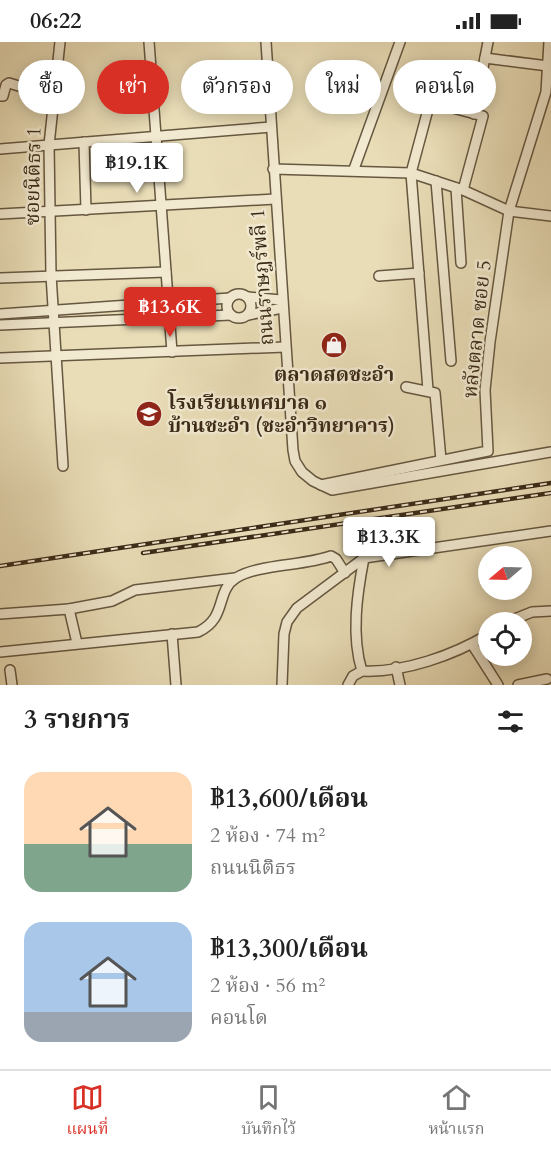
<!DOCTYPE html>
<html lang="th">
<head>
<meta charset="utf-8">
<style>
	body { margin:0; font-family:Cardo,"Noto Serif Thai",serif; background:#f2f2f2; color:#222; height:100vh; display:flex; flex-direction:column; font-size:22px; white-space:nowrap }
	* { box-sizing:border-box; margin:0 }
	p { font-size:20px; color:#767676 }
	.icon { flex:none; width:33px; height:33px; fill:none; stroke:currentColor; stroke-width:2; stroke-linecap:round; stroke-linejoin:round }
	.map { position:relative; height:643px; overflow:hidden }
	.side { display:flex; flex-direction:column; background:#fff; flex:1 }
	.side>* { flex:none }
	.guide { position:absolute; left:18px; top:18px; width:516px; height:54px; display:flex; gap:12px }
	.needle { width:39px; rotate:251deg }
	.buttons { position:absolute; left:478px; top:504px; display:grid; gap:12px }
	.buttons a { display:grid; place-items:center; width:54px; height:54px; border-radius:50%; background:#fff; box-shadow:0 3px 15px #0003; font-size:30px }
	.price { position:absolute; translate:-50% -51px; padding:0 14px; border-radius:6px; background:#fff; color:#222; font-size:20px; line-height:39px; filter:drop-shadow(0 2px 3px #0008) }
	.price::after { content:''; position:absolute; left:50%; top:36px; width:18px; height:14px; margin-left:-9px; background:inherit; clip-path:polygon(0 0,100% 0,50% 100%) }
	.price.current { background:#d93025; color:#fff }
	ul { padding:0; list-style:none }
	li { display:flex; align-items:center; gap:18px; height:150px; padding:0 24px }
	li span { display:grid; place-items:center; flex:none; width:168px; height:120px; border-radius:18px; color:#555 }
	li>.icon { margin-inline-start:auto }
	span .icon { width:72px; height:72px; fill:#fffc; stroke-width:1 }
	li b { font-size:26px }
	h2 { display:flex; justify-content:space-between; align-items:center; height:72px; padding:0 24px; font-size:26px }
	.tag { padding:0 21px; border-radius:27px; background:#fff; box-shadow:0 3px 15px #0003; font-size:21px; line-height:54px }
	.tag.current { background:#d93025; color:#fff }
	.status { display:flex; justify-content:space-between; align-items:center; height:42px; padding:0 30px; background:#fff; direction:ltr }
	.status svg { height:16px; fill:currentColor }
	.tabs { display:flex; justify-content:space-around; align-items:center; height:84px; border-top:2px solid #e0e0e0; background:#fff; font-size:16px; color:#767676 }
	.tabs a { display:grid; justify-items:center; gap:3px }
	.tabs .current { color:#d93025 }
	.map>svg:first-child { display:block }
</style>
</head>
<body>
<div class="status"><b>06:22</b><svg viewBox="0 0 49 12"><path d="M0 12V9h3v3zM5 12V6h3v6zM10 12V3h3v9zM15 12V0h3v12zM26 1h20v11H26zM47 4h2v5h-2z"/></svg></div>
<div class="map">
<svg width="551" height="643" viewBox="0 0 551 643">
	<rect width="100%" height="100%" fill="#e9ddb7"/>
	<filter id="stains"><feTurbulence type="fractalNoise" baseFrequency=".00333" numOctaves="4"/><feColorMatrix values="0 0 0 0 .2 0 0 0 0 .09 0 0 0 0 .02 0 0 0 .5 -.17"/></filter>
	<radialGradient id="worn" r=".72"><stop offset=".6" stop-color="#630" stop-opacity="0"/><stop offset="1" stop-color="#630" stop-opacity=".3"/></radialGradient>
	<g fill="none" stroke-linecap="round" stroke-linejoin="round">
		<defs>
			<g id="minor">
				<polyline points="60,0 49,103 51,233 63,424"/>
				<polyline points="149,0 172,310"/>
				<polyline points="266,0 293,408 295,419 302,430 313,439 332,448 551,410"/>
				<polyline points="485,16 548,24"/>
				<polyline points="0,54 3,54 6,43 9,41 54,55"/>
				<polyline points="474,72 488,0"/>
				<polyline points="84,100 86,168"/>
				<polyline points="0,107 271,85"/>
				<polyline points="273,127 411,131 463,148 509,169 551,174"/>
				<polyline points="354,127 400,0"/>
				<polyline points="436,139 451,319"/>
				<polyline points="456,146 461,221"/>
				<polyline points="0,172 275,157"/>
				<polyline points="379,234 419,231"/>
				<polyline points="0,236 166,230"/>
				<circle cx="239" cy="264" r="12"/>
				<polyline points="248,255 281,258"/>
				<polyline points="0,272 230,256"/>
				<polyline points="248,273 282,266"/>
				<polyline points="0,283 231,273"/>
				<polyline points="0,316 285,305"/>
				<polyline points="406,345 435,351 441,418"/>
				<polyline points="428,348 411,131 430,60 483,74 463,148"/>
				<polyline points="321,443 488,409 485,348 490,300 509,169 546,50 549,0"/>
				<path d="M 364,516 C 357,552 351,594 362,629 C 404,631 454,613 489,592"/>
				<polyline points="0,572 69,567"/>
				<polyline points="507,580 532,570 551,569"/>
				<polyline points="172,592 176,643"/>
				<polyline points="77,601 69,567 112,559 135,548 235,536"/>
				<polyline points="472,602 498,643"/>
				<path d="M 0,610 L 198,590 C 228,576 215,549 236,536 C 258,522 304,524 331,514 L 336,517 L 345,531"/>
				<polyline points="396,625 400,643"/>
				<polyline points="10,628 12,643"/>
				<polyline points="282,643 284,592 287,580 297,566 364,516 551,489"/>
				<polyline points="348,643 353,634 362,629"/>
				<polyline points="518,643 547,637"/>
			</g>
		</defs>
		<use href="#minor" stroke="#665740" stroke-width="12"/>
		<use href="#minor" stroke="#f1e9d0" stroke-width="9"/>
		<defs>
			<g id="rail">
				<polyline points="143,511 551,451"/>
				<polyline points="0,524 551,441"/>
			</g>
		</defs>
		<use href="#rail" stroke="#3a2a18" stroke-width="4.5"/>
		<use href="#rail" stroke="#f1e9d0" stroke-width="2" stroke-dasharray="7" stroke-linecap="butt"/>
	</g>
	<defs>
		<symbol id="shop-disc" viewBox="-11 -11 22 22"><circle r="9.5" fill="#8f2418" stroke="#f1e9d0"/><path d="M-5-2.5h2.3a2.7 3.5 0 0 1 5.4 0H5L5.5 6h-11ZM-1.5-2.5h3a1.5 2.3 0 0 0-3 0Z" fill="#fff"/></symbol>
		<symbol id="school-disc" viewBox="-11 -11 22 22"><circle r="9.5" fill="#8f2418" stroke="#f1e9d0"/><path d="M0-5L7-2L0 1L-7-2ZM-4 1L0 2.5L4 1V4Q0 6-4 4Z" fill="#fff"/></symbol>
	</defs>
	<g fill-rule="evenodd">
		<use href="#shop-disc" x="319" y="288" width="30" height="30"/>
		<use href="#school-disc" x="134" y="357" width="30" height="30"/>
	</g>
	<g text-anchor="middle" dominant-baseline="central" stroke-width="5" stroke-linejoin="round" paint-order="stroke">
		<g font-size="20" fill="#3a2a18" stroke="#f1e9d0">
			<text transform="translate(33 134) rotate(-89)">ซอยนิติธร 1</text>
			<text transform="translate(262 235) rotate(-94)">ถนนราษฎร์พลี 1</text>
			<text transform="translate(477 287) rotate(-84)">หลังตลาด ซอย 5</text>
		</g>
		<g font-size="20" font-weight="bold" fill="#3a2a18" stroke="#f1e9d0">
			<text x="334" y="332">ตลาดสดชะอำ</text>
			<text x="168" y="360" text-anchor="start">โรงเรียนเทศบาล ๑<tspan x="168" dy="23">บ้านชะอำ (ชะอำวิทยาคาร)</tspan></text>
		</g>
	</g>
	<rect width="100%" height="100%" filter="url(#stains)"/>
	<rect width="100%" height="100%" fill="url(#worn)"/>
</svg>
<div class="buttons">
<a><svg class="needle" viewBox="-14 -14 28 28"><path d="M0-13l5 13h-10z" fill="#e53935"/><path d="M0 13l5-13h-10z" fill="#767676"/></svg></a>
<a><svg class="icon" aria-label="locate" viewBox="0 0 24 24"><circle cx="12" cy="12" r="6"/><path d="M12 2v4M12 18v4M2 12h4M18 12h4"/></svg></a>
</div>
<b class="price" style="left:137px;top:152px">฿19.1K</b>
<b class="price current" style="left:170px;top:296px">฿13.6K</b>
<b class="price" style="left:389px;top:526px">฿13.3K</b>
<div class="guide">
<a class="tag">ซื้อ</a>
<a class="tag current">เช่า</a>
<a class="tag">ตัวกรอง</a>
<a class="tag">ใหม่</a>
<a class="tag">คอนโด</a>
</div>
</div>
<section class="side">
<h2>3 รายการ<svg class="icon" aria-label="filters" viewBox="0 0 24 24"><path d="M4 7h16M4 17h16"/><circle cx="9" cy="7" r="2"/><circle cx="15" cy="17" r="2"/></svg></h2>
<ul>
<li><span style="background:linear-gradient(#ffd9b3 60%,#7fa58c 0)"><svg class="icon" aria-label="home" viewBox="0 0 24 24"><path d="M3 11l9-7 9 7M6 9v11h12V9"/></svg></span><div><b>฿13,600/เดือน</b><p>2 ห้อง · 74 m²</p><p>ถนนนิติธร</p></div></li>
<li><span style="background:linear-gradient(#a9c7e8 75%,#9aa5b1 0)"><svg class="icon" aria-label="home" viewBox="0 0 24 24"><path d="M3 11l9-7 9 7M6 9v11h12V9"/></svg></span><div><b>฿13,300/เดือน</b><p>2 ห้อง · 56 m²</p><p>คอนโด</p></div></li>
</ul>
</section>
<nav class="tabs">
<a class="current"><svg class="icon" aria-label="map" viewBox="0 0 24 24"><path d="M3 6l6-2 6 2 6-2v14l-6 2-6-2-6 2zM9 4v14M15 6v14"/></svg>แผนที่</a>
<a><svg class="icon" aria-label="saved" viewBox="0 0 24 24"><path d="M7 4h10v16l-5-4-5 4z"/></svg>บันทึกไว้</a>
<a><svg class="icon" aria-label="home" viewBox="0 0 24 24"><path d="M3 11l9-7 9 7M6 9v11h12V9"/></svg>หน้าแรก</a>
</nav>
</body>
</html>
